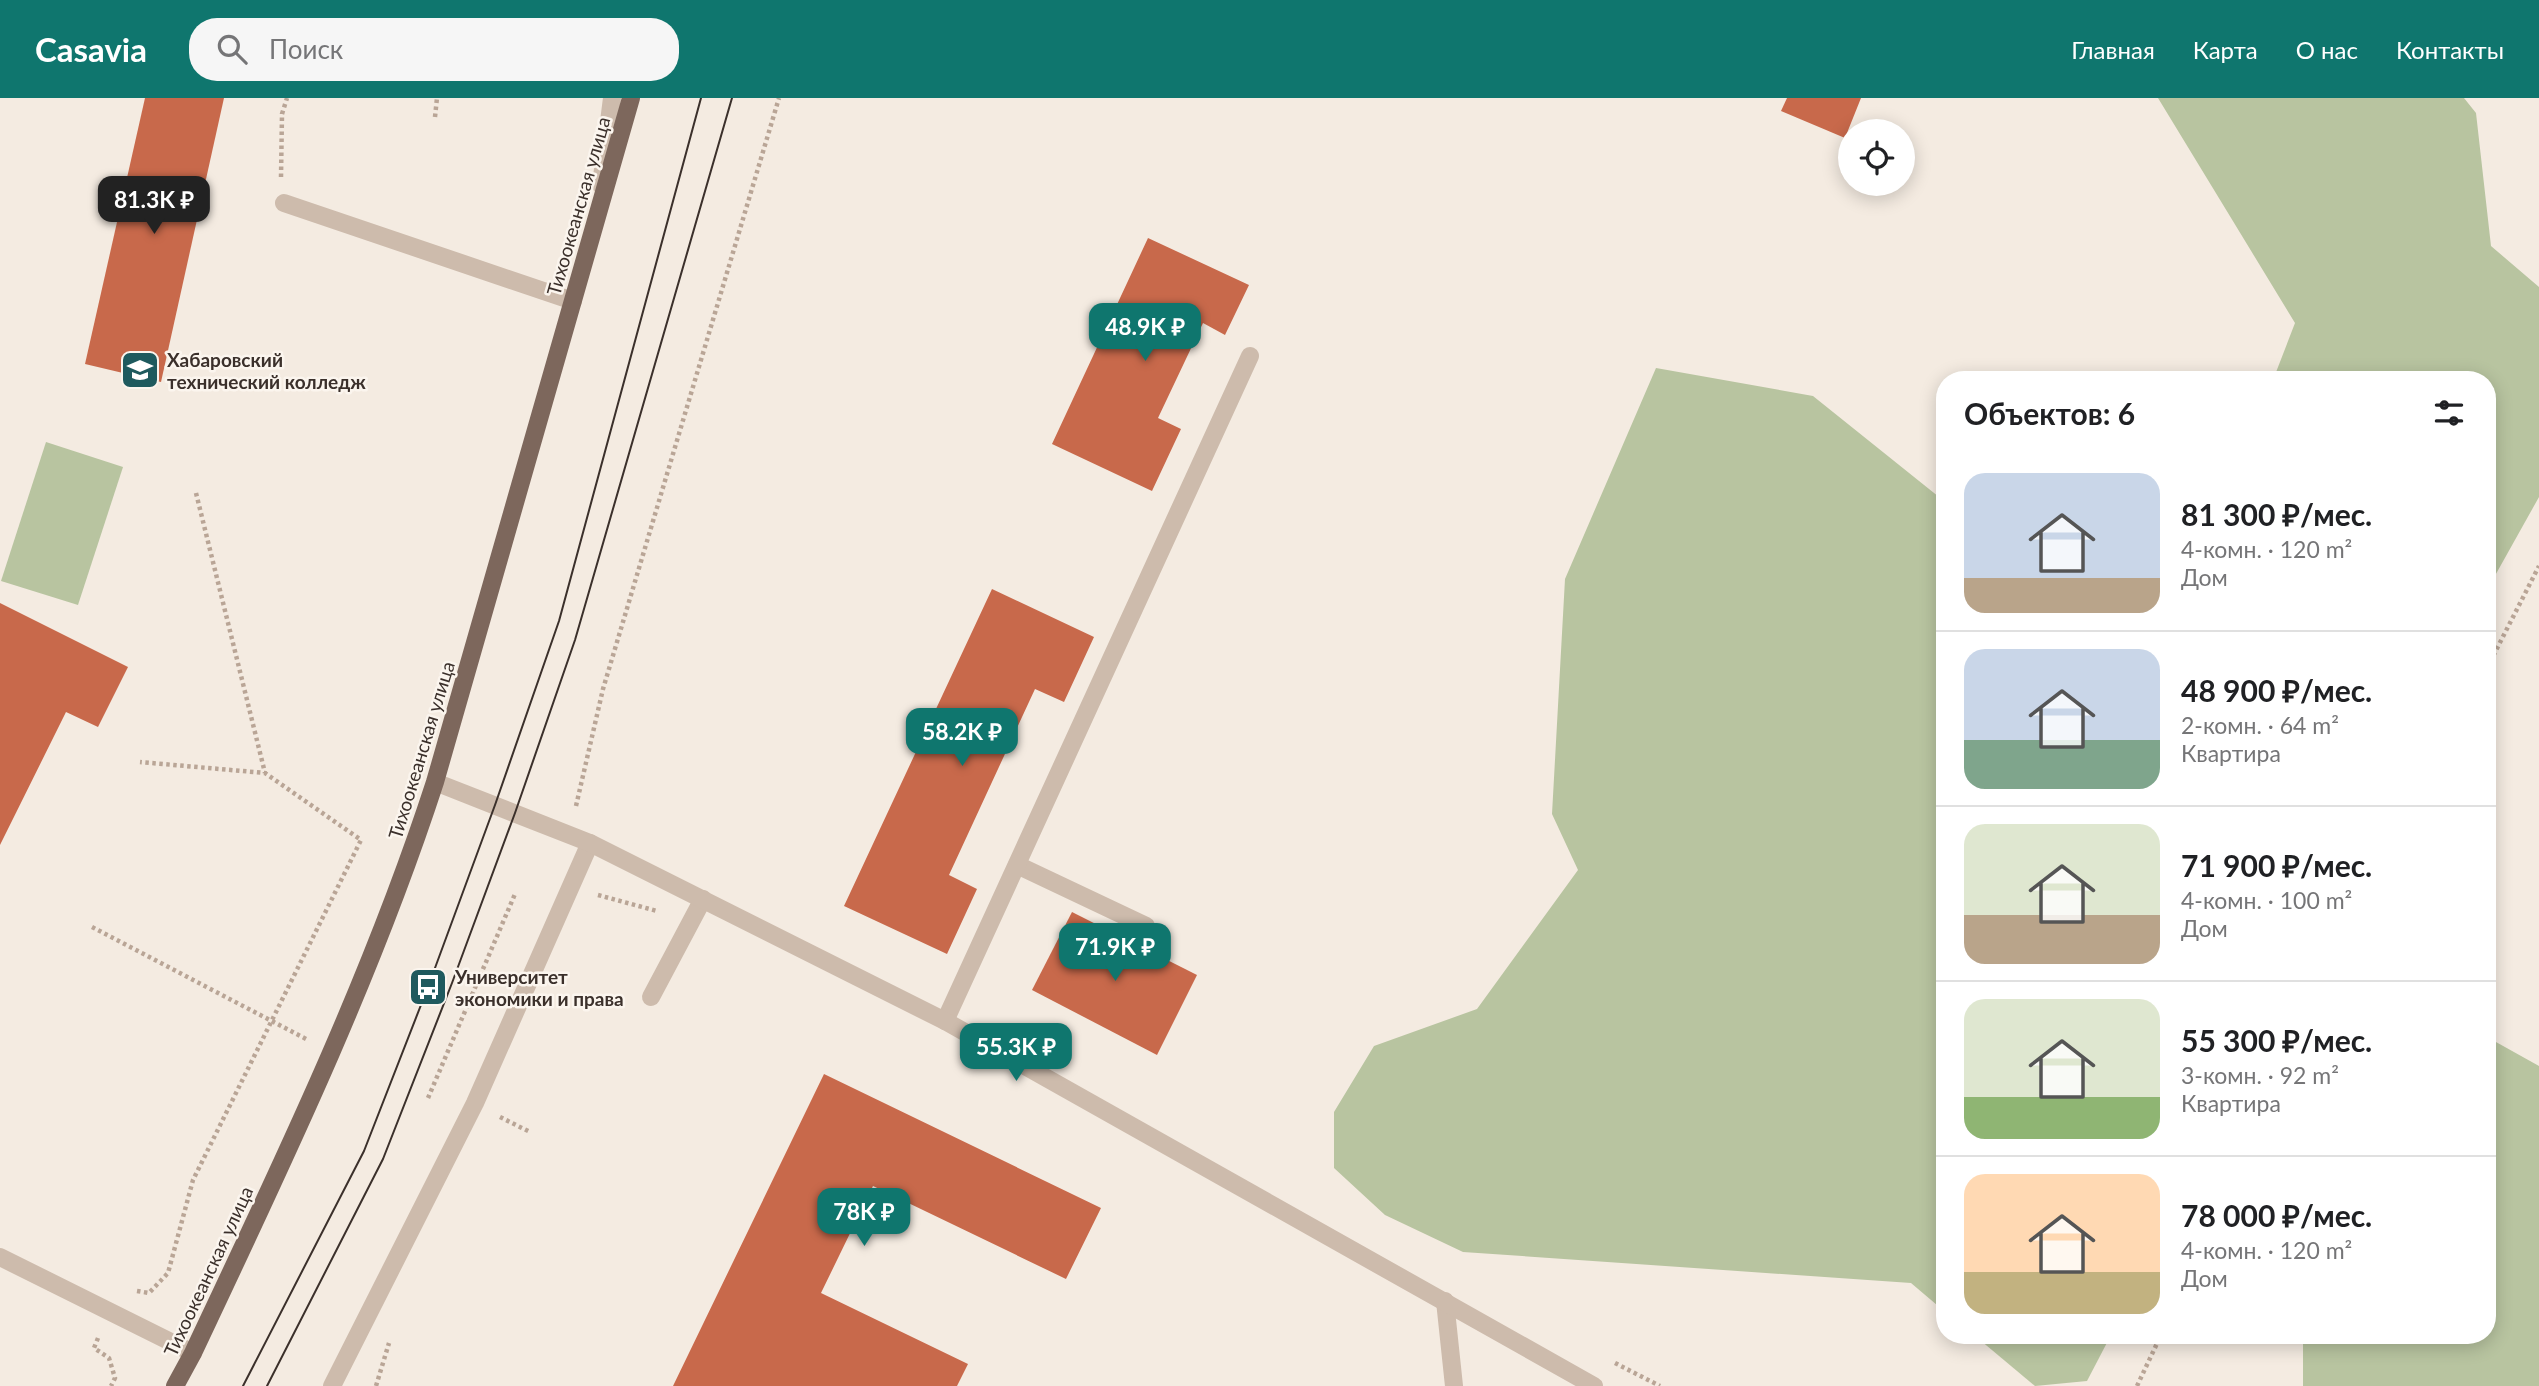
<!DOCTYPE html>
<html lang="ru">
<head>
<meta charset="utf-8">
<style>
	body { margin:0; font-family:Lato,sans-serif; background:#f6f6f6; color:#202124; height:100vh; display:flex; flex-direction:column; font-size:26px; white-space:nowrap }
	* { box-sizing:border-box; margin:0 }
	p { font-size:23px; color:#757577 }
	.icon { flex:none; width:38px; height:38px; fill:none; stroke:currentColor; stroke-width:2; stroke-linecap:round; stroke-linejoin:round }
	.map { position:relative; flex:1; overflow:hidden }
	.side { position:absolute; left:1936px; top:273px; width:560px; height:973px; display:flex; flex-direction:column; background:#fff; border-radius:28px; box-shadow:0 4px 18px #0003 }
	.side>* { flex:none }
	.buttons { position:absolute; left:1838px; top:21px; display:grid; gap:14px }
	.buttons a { display:grid; place-items:center; width:77px; height:77px; border-radius:50%; background:#fff; box-shadow:0 4px 18px #0003; font-size:35px }
	.price { position:absolute; translate:-50% -60px; padding:0 16px; border-radius:14px; background:#0f766e; color:#fff; font-size:23px; line-height:46px; filter:drop-shadow(0 2px 4px #0008) }
	.price::after { content:''; position:absolute; left:50%; top:42px; width:21px; height:16px; margin-left:-10px; background:inherit; clip-path:polygon(0 0,100% 0,50% 100%) }
	.price.selected { background:#222; color:#fff }
	ul { padding:0; list-style:none }
	li { display:flex; align-items:center; gap:21px; height:175px; padding:0 28px }
	li+li { border-top:2px solid #e0e0e0 }
	li span { display:grid; place-items:center; flex:none; width:196px; height:140px; border-radius:21px; color:#555 }
	li>.icon { margin-inline-start:auto }
	span .icon { width:84px; height:84px; fill:#fffc; stroke-width:1 }
	li b { font-size:30px }
	h2 { display:flex; justify-content:space-between; align-items:center; height:84px; padding:0 28px; font-size:30px }
	header { display:flex; align-items:center; gap:42px; box-sizing:border-box; height:98px; padding:0 35px; background:#0f766e; color:#fff }
	header strong { font-size:33px }
	nav { display:flex; gap:38px; margin-inline-start:auto; font-size:24px }
	.search { width:490px; height:63px; background:#f6f6f6; display:flex; align-items:center; gap:18px; box-sizing:border-box; padding:0 24px; border-radius:28px; color:#757577; font-size:26px }
	.map>svg:first-child { display:block }
</style>
</head>
<body>
<header>
<strong>Casavia</strong>
<div class="search"><svg class="icon" aria-label="search" viewBox="0 0 24 24"><circle cx="10" cy="10" r="6"/><path d="M15 15l6 6"/></svg>Поиск</div>
<nav><a>Главная</a><a>Карта</a><a>О нас</a><a>Контакты</a></nav>
</header>
<div class="map">
<svg width="2539" height="1288" viewBox="0 0 2539 1288">
	<rect width="100%" height="100%" fill="#f4ebe1"/>
	<g fill="#b8c4a0">
		<polygon points="2158,0 2464,0 2476,15 2491,148 2539,189 2539,399 2487,492 2487,282 2273,282 2295,225"/>
		<polygon points="1656,270 1813,298 1944,403 1944,1213 1911,1185 1463,1154 1385,1117 1334,1070 1334,1014 1374,948 1477,911 1578,772 1552,716 1565,481"/>
		<polygon points="46,344 123,369 78,507 1,483"/>
		<polygon points="2487,939 2539,968 2539,1288 2303,1288 2303,1237 2487,1237"/>
		<polygon points="1974,1237 2111,1237 2087,1283 2035,1288"/>
	</g>
	<g fill="#c8694b">
		<polygon points="145,0 224,0 161,284 85,266"/>
		<polygon points="1787,0 1861,0 1845,40 1781,13"/>
		<polygon points="1148,140 1249,187 1225,237 1203,225 1158,320 1181,331 1152,393 1052,346"/>
		<polygon points="992,491 1094,539 1064,604 1035,591 949,777 977,791 947,856 844,808"/>
		<polygon points="0,505 128,569 98,629 66,614 0,747"/>
		<polygon points="1072,814 1197,877 1157,957 1032,892"/>
		<polygon points="824,976 1101,1110 1066,1181 873,1088 821,1195 968,1266 957,1288 673,1288"/>
	</g>
	<g fill="none" stroke-linecap="round" stroke-linejoin="round">
		<g stroke="#b9a596" stroke-width="4.5" stroke-dasharray="3.5 3.5" stroke-linecap="butt">
			<polyline points="435,19 437,0"/>
			<polyline points="281,79 282,16 287,0"/>
			<polyline points="196,395 265,675"/>
			<polyline points="2487,570 2539,468"/>
			<polyline points="576,708 603,591 779,0"/>
			<polyline points="598,797 657,813"/>
			<polyline points="92,829 308,942"/>
			<polyline points="428,1000 515,796"/>
			<polyline points="500,1019 530,1034"/>
			<polyline points="137,1193 149,1195 168,1175 193,1082 361,742 265,675 140,664"/>
			<polyline points="98,1240 94,1250 109,1260 115,1280 111,1288"/>
			<polyline points="1615,1265 1660,1288"/>
			<polyline points="376,1288 389,1245"/>
			<polyline points="2137,1288 2161,1237"/>
		</g>
		<g stroke="#cdbbac" stroke-width="18">
			<polyline points="601,87 612,0"/>
			<polyline points="284,105 573,203"/>
			<polyline points="1017,767 1146,828"/>
			<polyline points="651,899 703,801"/>
			<polyline points="945,923 1250,258"/>
			<polyline points="0,1159 193,1255"/>
			<polyline points="1445,1203 1454,1288"/>
			<polyline points="332,1288 475,1005 590,745"/>
		</g>
		<polyline stroke="#cdbbac" stroke-width="18" points="435,684 590,745 945,923 1594,1288"/>
		<path stroke="#7d675c" stroke-width="18" d="M 175,1288 L 193,1255 C 281,1068 371,881 435,684 L 631,0"/>
		<g stroke="#3b302b" stroke-width="2">
			<polyline points="243,1288 364,1053 428,889 495,707 559,523 701,0"/>
			<polyline points="267,1288 383,1061 452,885 515,715 575,542 732,0"/>
		</g>
	</g>
	<defs>
		<symbol id="university-square" viewBox="-11 -11 22 22"><rect x="-9" y="-9" width="18" height="18" rx="4" fill="#1f5a5e" stroke="#fbf5ee"/><path d="M0-5L7-2L0 1L-7-2ZM-4 1L0 2.5L4 1V4Q0 6-4 4Z" fill="#fff"/></symbol>
		<symbol id="bus-square" viewBox="-11 -11 22 22"><rect x="-9" y="-9" width="18" height="18" rx="4" fill="#1f5a5e" stroke="#fbf5ee"/><path d="M-5-6H5V4H4V6H2V4H-2V6H-4V4H-5ZM-3.5-4V0h7V-4ZM-3.5 1.2v1.5H-2V1.2ZM2 1.2v1.5H3.5V1.2Z" fill="#fff"/></symbol>
	</defs>
	<g fill-rule="evenodd">
		<use href="#university-square" x="118" y="250" width="44" height="44"/>
		<use href="#bus-square" x="406" y="867" width="44" height="44"/>
	</g>
	<g text-anchor="middle" dominant-baseline="central" stroke-width="5" stroke-linejoin="round" paint-order="stroke">
		<g font-size="19" fill="#3b302b" stroke="#fbf5ee">
			<text transform="translate(578 108) rotate(-74)">Тихоокеанская улица</text>
			<text transform="translate(421 652) rotate(-73)">Тихоокеанская улица</text>
			<text transform="translate(208 1173) rotate(-65)">Тихоокеанская улица</text>
		</g>
		<g font-size="19" font-weight="bold" fill="#3b302b" stroke="#fbf5ee" text-anchor="start">
			<text x="167" y="261">Хабаровский<tspan x="167" dy="22">технический колледж</tspan></text>
			<text x="455" y="878">Университет<tspan x="455" dy="22">экономики и права</tspan></text>
		</g>
	</g>
</svg>
<div class="buttons">
<a><svg class="icon" aria-label="locate" viewBox="0 0 24 24"><circle cx="12" cy="12" r="6"/><path d="M12 2v4M12 18v4M2 12h4M18 12h4"/></svg></a>
</div>
<b class="price selected" style="left:154px;top:138px">81.3K ₽</b>
<b class="price" style="left:1145px;top:265px">48.9K ₽</b>
<b class="price" style="left:962px;top:670px">58.2K ₽</b>
<b class="price" style="left:1115px;top:885px">71.9K ₽</b>
<b class="price" style="left:1016px;top:985px">55.3K ₽</b>
<b class="price" style="left:864px;top:1150px">78K ₽</b>
<section class="side">
<h2>Объектов: 6<svg class="icon" aria-label="filters" viewBox="0 0 24 24"><path d="M4 7h16M4 17h16"/><circle cx="9" cy="7" r="2"/><circle cx="15" cy="17" r="2"/></svg></h2>
<ul>
<li><span style="background:linear-gradient(#c9d6e8 75%,#b9a48a 0)"><svg class="icon" aria-label="home" viewBox="0 0 24 24"><path d="M3 11l9-7 9 7M6 9v11h12V9"/></svg></span><div><b>81 300 ₽/мес.</b><p>4-комн. · 120 m²</p><p>Дом</p></div></li>
<li><span style="background:linear-gradient(#c9d6e8 65%,#7fa58c 0)"><svg class="icon" aria-label="home" viewBox="0 0 24 24"><path d="M3 11l9-7 9 7M6 9v11h12V9"/></svg></span><div><b>48 900 ₽/мес.</b><p>2-комн. · 64 m²</p><p>Квартира</p></div></li>
<li><span style="background:linear-gradient(#dfe7d0 65%,#b9a48a 0)"><svg class="icon" aria-label="home" viewBox="0 0 24 24"><path d="M3 11l9-7 9 7M6 9v11h12V9"/></svg></span><div><b>71 900 ₽/мес.</b><p>4-комн. · 100 m²</p><p>Дом</p></div></li>
<li><span style="background:linear-gradient(#dfe7d0 70%,#8fb573 0)"><svg class="icon" aria-label="home" viewBox="0 0 24 24"><path d="M3 11l9-7 9 7M6 9v11h12V9"/></svg></span><div><b>55 300 ₽/мес.</b><p>3-комн. · 92 m²</p><p>Квартира</p></div></li>
<li><span style="background:linear-gradient(#ffd9b3 70%,#c2b280 0)"><svg class="icon" aria-label="home" viewBox="0 0 24 24"><path d="M3 11l9-7 9 7M6 9v11h12V9"/></svg></span><div><b>78 000 ₽/мес.</b><p>4-комн. · 120 m²</p><p>Дом</p></div></li>
</ul>
</section>
</div>
</body>
</html>
